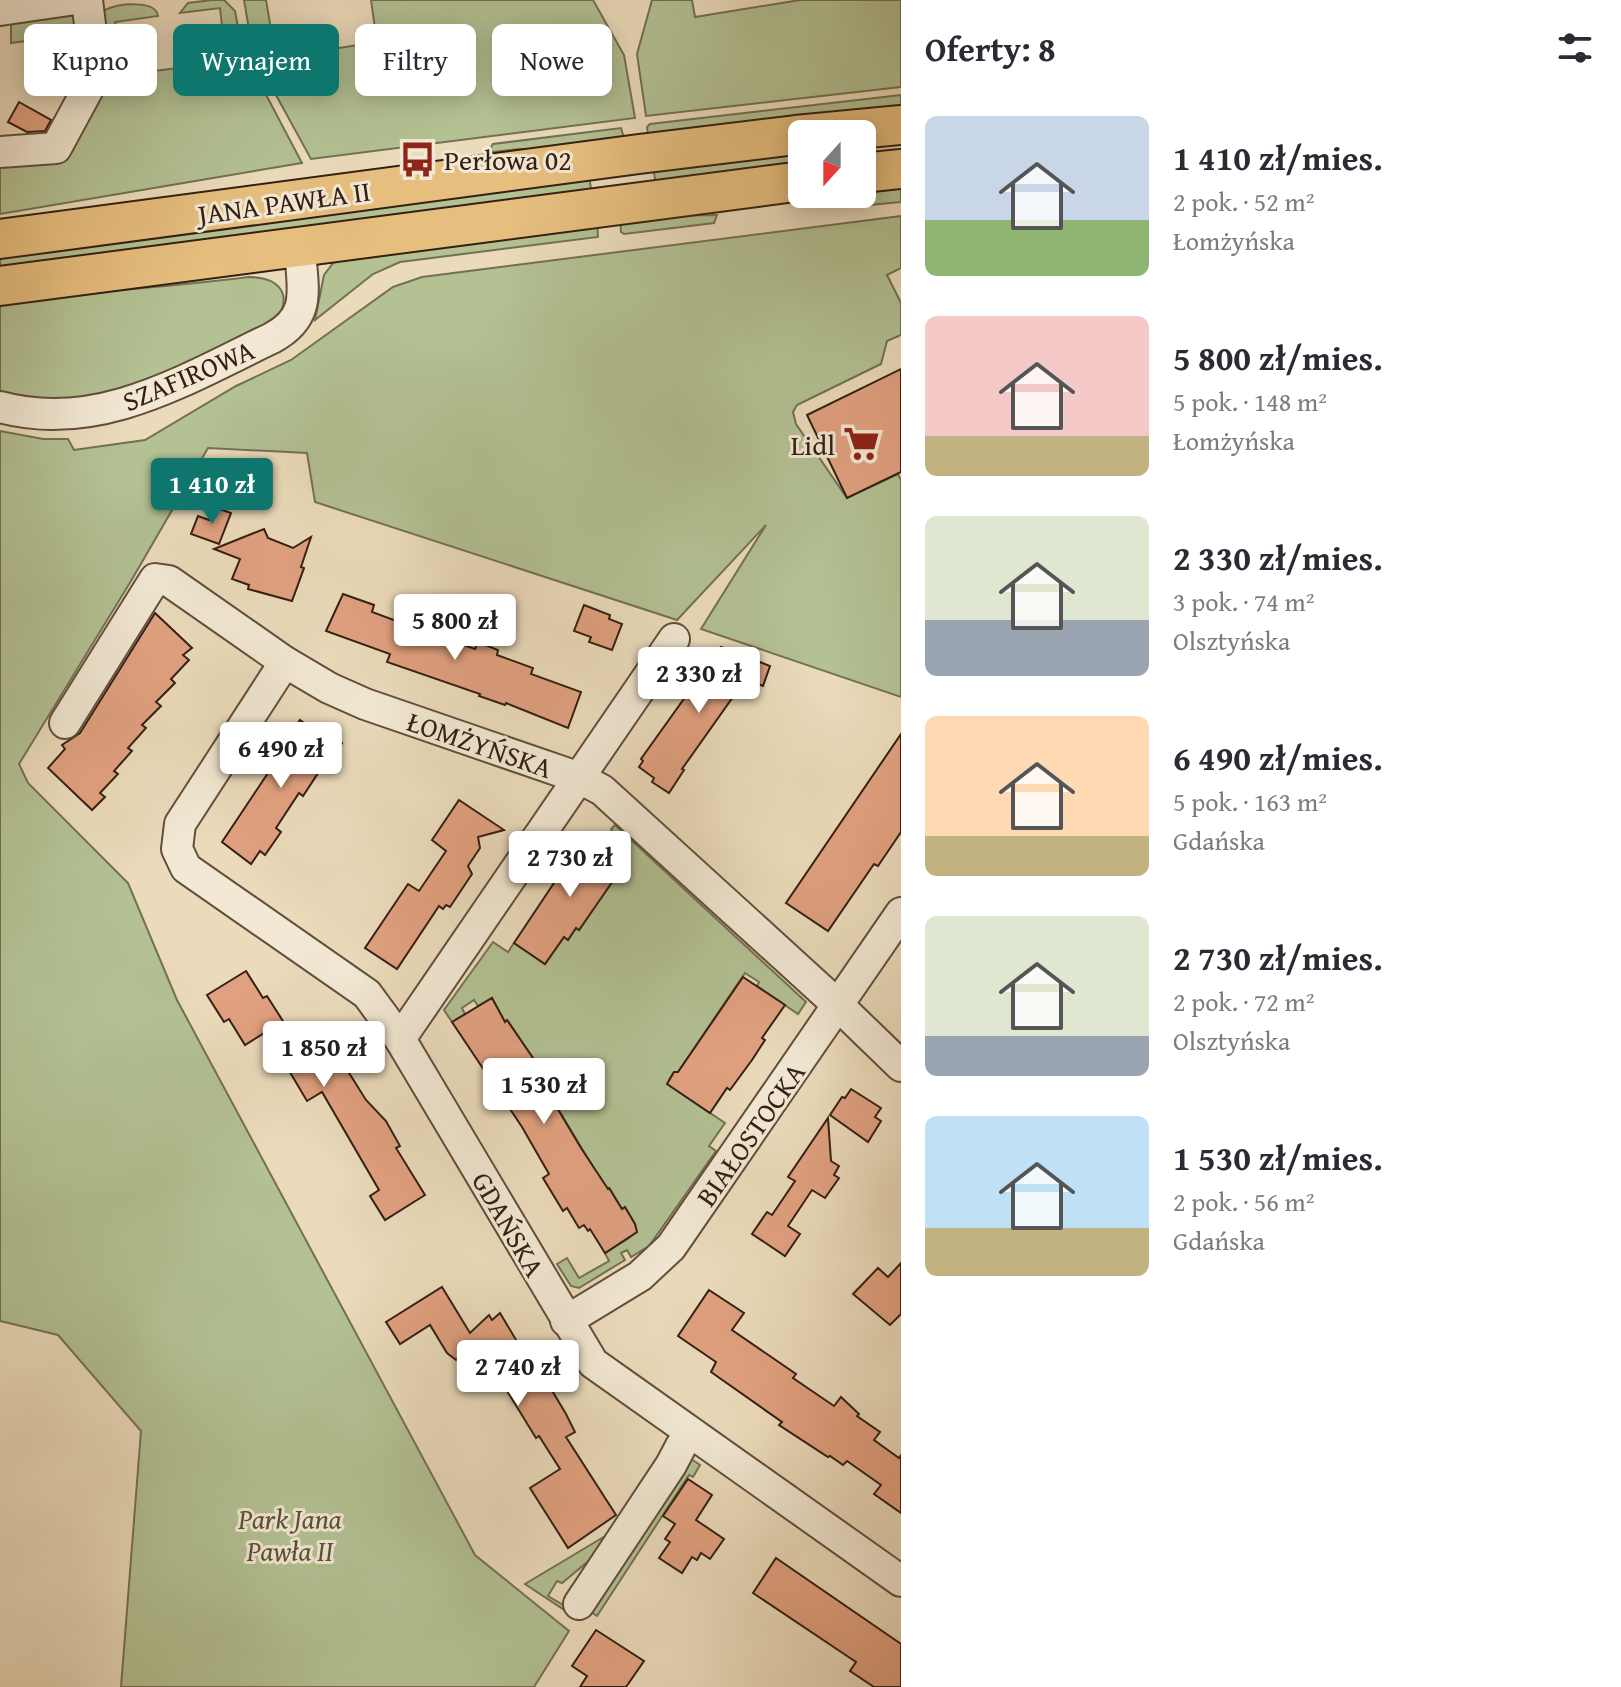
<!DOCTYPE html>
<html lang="pl">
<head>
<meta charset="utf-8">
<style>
	body { margin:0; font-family:"Gentium Book Plus",serif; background:#f2f2f3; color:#2b2b33; height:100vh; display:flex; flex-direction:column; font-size:30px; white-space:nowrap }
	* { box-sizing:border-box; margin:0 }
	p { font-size:26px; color:#7c7c81 }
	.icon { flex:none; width:44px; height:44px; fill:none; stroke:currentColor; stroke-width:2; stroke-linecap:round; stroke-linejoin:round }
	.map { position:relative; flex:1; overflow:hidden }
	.side { display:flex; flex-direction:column; background:#fff; width:720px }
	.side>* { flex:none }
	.guide { position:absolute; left:24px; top:24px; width:756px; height:72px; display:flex; gap:16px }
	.needle { width:52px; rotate:201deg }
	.tools { position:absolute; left:788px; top:120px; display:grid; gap:16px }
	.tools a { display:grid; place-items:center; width:88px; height:88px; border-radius:12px; background:#fff; box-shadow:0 4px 20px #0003; font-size:40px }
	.price { position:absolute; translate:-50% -68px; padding:0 18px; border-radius:8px; background:#fff; color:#222; font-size:26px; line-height:52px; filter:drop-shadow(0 2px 4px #0008) }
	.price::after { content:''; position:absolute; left:50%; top:48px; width:24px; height:18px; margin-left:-12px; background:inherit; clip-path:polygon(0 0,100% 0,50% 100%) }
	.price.active { background:#0f766e; color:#fff }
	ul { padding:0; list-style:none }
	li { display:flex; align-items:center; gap:24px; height:200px; padding:0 24px }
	li span { display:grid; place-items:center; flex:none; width:224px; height:160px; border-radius:12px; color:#555 }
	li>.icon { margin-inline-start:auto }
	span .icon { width:96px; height:96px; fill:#fffc; stroke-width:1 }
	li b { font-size:34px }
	h2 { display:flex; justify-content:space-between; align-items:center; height:96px; padding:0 24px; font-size:34px }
	.chip { padding:0 28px; border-radius:12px; background:#fff; box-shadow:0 4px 20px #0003; font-size:28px; line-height:72px }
	.chip.active { background:#0f766e; color:#fff }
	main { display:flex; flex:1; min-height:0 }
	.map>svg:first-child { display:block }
</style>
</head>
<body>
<main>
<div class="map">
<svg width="901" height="1687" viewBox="0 0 901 1687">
	<rect width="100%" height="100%" fill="#ebdbbb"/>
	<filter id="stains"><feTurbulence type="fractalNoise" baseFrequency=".0025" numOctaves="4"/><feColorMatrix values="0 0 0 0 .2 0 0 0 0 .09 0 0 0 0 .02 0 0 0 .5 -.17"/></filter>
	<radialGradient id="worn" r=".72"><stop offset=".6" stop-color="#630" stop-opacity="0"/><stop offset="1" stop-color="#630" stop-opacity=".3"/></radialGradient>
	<g fill="#b3c193" stroke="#737053" stroke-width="2">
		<path d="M 212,0 L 224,0 L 235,11 L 242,49 L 302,163 L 0,214 L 0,164 L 61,159 L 101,14 L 105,10 C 119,3 156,0 158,16 L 115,22 L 122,75 L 226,62 L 220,8 L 180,13 L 188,3 Z"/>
		<polygon points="244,0 266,0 276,58 377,42 371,0 593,0 624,55 635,118 311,159 253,53"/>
		<polygon points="652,0 692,0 695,17 800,0 901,0 901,87 646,116 637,54"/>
		<polygon points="70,13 76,16 87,66 77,85 70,35 11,43 11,24 15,21"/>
		<polygon points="901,95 901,113 649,142 647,127 650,124"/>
		<polygon points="621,128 626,145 570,151 519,149 492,152 491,147 493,144"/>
		<polygon points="802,150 802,167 656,185 653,167"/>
		<polygon points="589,176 592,195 0,272 0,255"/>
		<polygon points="901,184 901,202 849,207 844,202 844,199"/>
		<polygon points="717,215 714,223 624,234 621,232 620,217"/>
		<polygon points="901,216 901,268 887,275 901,303 901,335 887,341 881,364 797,405 793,412 796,424 847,498 898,474 901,480 901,697 701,629 766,525 677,620 315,502 307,453 208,448 131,581 19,764 28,783 128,883 177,1000 475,1555 569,1631 534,1687 121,1687 141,1431 58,1335 0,1321 0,431 43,439 68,439 74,450 145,440 236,386 291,360 393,287 422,277"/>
		<polygon points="597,220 598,237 400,262 373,274 315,320 324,275 337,258"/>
		<path d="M 248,277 C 278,277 294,293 276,321 L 128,391 L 47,405 L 0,395 L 0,301 C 83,292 165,288 248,277 Z"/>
		<polygon points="615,825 806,1002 798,1014 757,986 759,982 745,973 678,1072 674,1072 669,1080 670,1086 725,1123 709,1146 716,1151 649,1246 631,1257 627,1250 621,1253 625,1260 579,1288 571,1286 557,1264 567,1258 579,1278 609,1261 605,1253 629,1238 636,1230 624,1208 622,1209 610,1189 607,1190 531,1064 535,1061 508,1021 505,1022 492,998 478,1006 474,1000 462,1008 465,1014 452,1022 444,1010 493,942 508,952 514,943 545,964 564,937 568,940 576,928 579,930 625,862 611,852 613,848 606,842 614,833 611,829"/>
		<polygon points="684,1454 700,1465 693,1477 689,1475 597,1616 586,1609"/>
		<polygon points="617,1529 603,1549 562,1583 557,1581 548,1596 565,1606 563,1609 525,1584"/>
	</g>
	<g fill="#e1a180" stroke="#331f13" stroke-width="2">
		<polygon points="19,102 51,120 45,131 27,132 8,122"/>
		<polygon points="901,369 901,472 847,498 807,415"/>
		<polygon points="214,507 231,513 219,544 191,534 198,516 209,520"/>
		<polygon points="264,529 268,538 293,548 311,537 301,567 304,568 292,601 248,589 249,585 232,579 240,559 214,549"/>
		<polygon points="343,594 374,605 372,612 426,632 475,649 478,642 498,650 497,655 533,668 531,674 581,692 568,728 506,703 505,705 479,696 480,694 387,662 390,654 326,631"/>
		<polygon points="584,605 610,615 609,619 622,624 612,650 589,642 591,637 574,631"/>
		<polygon points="155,613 192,648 183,655 189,660 171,679 175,683 156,702 161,706 142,725 146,728 128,748 132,751 114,771 118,774 100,793 105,797 92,810 48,768 65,749 62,745 80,733"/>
		<polygon points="721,647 770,666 763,686 743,678 740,687 682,769 684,770 669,793 652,782 654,778 639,767 643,761 641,759"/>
		<polygon points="300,720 313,729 316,725 342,743 331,760 328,758 303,796 299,793 276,828 281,832 265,855 260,851 251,864 222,842 280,755 278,753"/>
		<polygon points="901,734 901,832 878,866 874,864 828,931 786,903"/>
		<polygon points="459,800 504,830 478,837 480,848 468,866 472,874 450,907 446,905 443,909 439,906 397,969 365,948 408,884 419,891 446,851 432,840"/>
		<polygon points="586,835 626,862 579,930 576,928 568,940 564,937 545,964 514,943"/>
		<polygon points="246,971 263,998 267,996 295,1040 319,1025 366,1100 386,1121 400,1146 396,1148 425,1195 385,1220 370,1196 379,1190 322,1092 307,1101 266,1032 245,1045 229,1019 224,1022 207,995"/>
		<polygon points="743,977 785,1005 762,1038 765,1040 752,1060 730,1090 727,1088 710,1113 667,1084 674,1072 678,1072"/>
		<polygon points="492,998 505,1022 507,1020 535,1061 531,1064 581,1148 608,1189 609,1188 622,1209 625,1207 635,1224 637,1232 605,1253 590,1229 588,1231 584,1225 579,1228 567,1208 563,1211 543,1178 549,1174 522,1127 452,1022"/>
		<polygon points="851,1089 881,1108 875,1117 881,1121 868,1142 830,1115 842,1097 845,1098"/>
		<polygon points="828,1118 831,1161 839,1166 834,1175 839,1178 825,1198 812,1190 788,1226 800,1234 785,1256 752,1234 767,1212 772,1215 795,1181 788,1177"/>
		<polygon points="901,1263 901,1314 890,1325 853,1294 878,1268 888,1277"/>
		<polygon points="442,1287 470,1333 489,1315 492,1320 500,1313 543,1385 547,1382 566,1414 575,1432 566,1437 616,1515 568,1548 530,1488 560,1469 539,1436 536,1438 501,1381 498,1382 496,1380 487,1386 465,1350 456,1360 447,1353 430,1325 400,1344 386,1322"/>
		<polygon points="709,1290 744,1313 732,1330 796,1374 793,1378 834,1406 841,1397 859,1414 857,1416 880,1432 874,1440 899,1458 901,1455 901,1513 874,1494 881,1485 847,1461 843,1465 830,1456 828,1457 779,1425 782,1422 711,1372 716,1362 678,1336"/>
		<polygon points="688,1479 712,1495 696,1520 724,1539 710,1559 701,1553 697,1560 692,1557 682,1573 659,1558 670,1542 665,1539 675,1524 663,1516"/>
		<polygon points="776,1558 901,1644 901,1687 874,1687 850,1671 856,1662 753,1593"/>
		<polygon points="596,1630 644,1661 626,1687 580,1687 587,1676 572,1666"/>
	</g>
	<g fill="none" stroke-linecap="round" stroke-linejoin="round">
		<defs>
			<g id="minor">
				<polyline points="0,10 69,0"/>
				<polyline points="0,152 56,148 96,74 87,0"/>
				<path d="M 0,407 C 98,434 186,379 272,338 C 313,316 302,288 300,248"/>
				<polyline points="285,662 180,824 177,849 186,868 367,994 400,1039 593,1363 901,1581"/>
				<polyline points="65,723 155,579 169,581 285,662 329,688 365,704 577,777 602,790 839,1006 901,1066"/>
				<polyline points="400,1039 674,639"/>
				<polyline points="566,1321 640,1276 671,1247 901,913"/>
				<polyline points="579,1604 671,1465 681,1446"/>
			</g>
			<g id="major">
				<polyline points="862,173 901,169"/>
				<polyline points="0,239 639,154 796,135 901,125"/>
				<polyline points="0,286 802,181"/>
			</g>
		</defs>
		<use href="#minor" stroke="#614e3d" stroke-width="34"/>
		<use href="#major" stroke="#331f13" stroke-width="42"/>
		<use href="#minor" stroke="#f2e8d3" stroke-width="30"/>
		<use href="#major" stroke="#e6be7e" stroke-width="38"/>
	</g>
	<defs>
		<symbol id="bus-bare" viewBox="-9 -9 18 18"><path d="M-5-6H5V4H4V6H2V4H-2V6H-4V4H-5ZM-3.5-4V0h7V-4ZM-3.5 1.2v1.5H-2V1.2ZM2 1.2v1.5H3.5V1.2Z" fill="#8f2418" stroke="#f2e8d3" stroke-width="2.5" paint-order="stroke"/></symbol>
		<symbol id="supermarket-bare" viewBox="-9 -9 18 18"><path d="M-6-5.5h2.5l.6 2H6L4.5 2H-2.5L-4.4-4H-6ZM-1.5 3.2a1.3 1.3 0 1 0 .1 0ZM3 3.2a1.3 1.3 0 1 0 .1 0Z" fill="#8f2418" stroke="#f2e8d3" stroke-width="2.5" paint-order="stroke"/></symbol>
	</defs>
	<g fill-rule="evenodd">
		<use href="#bus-bare" x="392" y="134" width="51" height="51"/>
		<use href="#supermarket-bare" x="836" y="418" width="51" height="51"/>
	</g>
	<g text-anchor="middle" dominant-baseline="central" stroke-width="6" stroke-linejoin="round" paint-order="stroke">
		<g font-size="28" fill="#331f13" stroke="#f2e8d3" text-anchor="start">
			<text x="444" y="159">Perłowa 02</text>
			<text x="835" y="444" text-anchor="end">Lidl</text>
		</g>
		<g font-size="28" fill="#331f13" stroke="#f2e8d3">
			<text transform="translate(284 202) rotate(-8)">JANA PAWŁA II</text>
			<text transform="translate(188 375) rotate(-23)">SZAFIROWA</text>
			<text transform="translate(480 744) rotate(19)">ŁOMŻYŃSKA</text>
			<text transform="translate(750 1134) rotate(-55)">BIAŁOSTOCKA</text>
			<text transform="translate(509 1224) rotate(60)">GDAŃSKA</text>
		</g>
		<g font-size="28" font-style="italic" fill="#595039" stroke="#f2e8d3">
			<text x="290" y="1518">Park Jana<tspan x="290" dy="32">Pawła II</tspan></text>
		</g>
	</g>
	<rect width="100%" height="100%" filter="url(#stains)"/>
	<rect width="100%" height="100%" fill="url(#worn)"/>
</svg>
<div class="tools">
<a><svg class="needle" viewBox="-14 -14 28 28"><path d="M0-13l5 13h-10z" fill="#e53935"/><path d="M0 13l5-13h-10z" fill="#7c7c81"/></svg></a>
</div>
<b class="price active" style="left:212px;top:526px">1 410 zł</b>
<b class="price" style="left:455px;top:662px">5 800 zł</b>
<b class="price" style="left:699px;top:715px">2 330 zł</b>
<b class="price" style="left:281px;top:790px">6 490 zł</b>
<b class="price" style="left:570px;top:899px">2 730 zł</b>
<b class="price" style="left:324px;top:1089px">1 850 zł</b>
<b class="price" style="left:544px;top:1126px">1 530 zł</b>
<b class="price" style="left:518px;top:1408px">2 740 zł</b>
<div class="guide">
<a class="chip">Kupno</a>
<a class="chip active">Wynajem</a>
<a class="chip">Filtry</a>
<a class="chip">Nowe</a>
</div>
</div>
<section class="side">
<h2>Oferty: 8<svg class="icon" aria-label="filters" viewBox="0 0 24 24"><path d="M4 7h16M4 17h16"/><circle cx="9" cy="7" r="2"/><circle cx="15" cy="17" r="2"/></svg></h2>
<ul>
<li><span style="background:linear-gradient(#c9d6e8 65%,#8fb573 0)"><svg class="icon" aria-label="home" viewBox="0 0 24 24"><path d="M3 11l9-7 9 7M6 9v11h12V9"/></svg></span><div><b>1 410 zł/mies.</b><p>2 pok. · 52 m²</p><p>Łomżyńska</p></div></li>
<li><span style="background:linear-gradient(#f6c9c9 75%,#c2b280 0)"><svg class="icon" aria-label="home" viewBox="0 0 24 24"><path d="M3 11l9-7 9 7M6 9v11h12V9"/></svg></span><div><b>5 800 zł/mies.</b><p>5 pok. · 148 m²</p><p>Łomżyńska</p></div></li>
<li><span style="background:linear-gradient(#dfe7d0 65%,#9aa5b1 0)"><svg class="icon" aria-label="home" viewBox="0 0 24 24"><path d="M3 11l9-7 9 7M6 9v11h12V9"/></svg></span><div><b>2 330 zł/mies.</b><p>3 pok. · 74 m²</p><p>Olsztyńska</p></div></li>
<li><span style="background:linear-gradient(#ffd9b3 75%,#c2b280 0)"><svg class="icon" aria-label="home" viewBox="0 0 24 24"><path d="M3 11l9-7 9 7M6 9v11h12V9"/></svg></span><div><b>6 490 zł/mies.</b><p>5 pok. · 163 m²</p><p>Gdańska</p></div></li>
<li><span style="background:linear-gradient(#dfe7d0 75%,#9aa5b1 0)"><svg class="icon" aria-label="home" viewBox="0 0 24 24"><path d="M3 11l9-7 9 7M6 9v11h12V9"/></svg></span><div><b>2 730 zł/mies.</b><p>2 pok. · 72 m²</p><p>Olsztyńska</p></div></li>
<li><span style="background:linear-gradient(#bfe0f5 70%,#c2b280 0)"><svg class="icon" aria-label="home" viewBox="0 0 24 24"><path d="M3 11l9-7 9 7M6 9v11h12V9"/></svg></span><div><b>1 530 zł/mies.</b><p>2 pok. · 56 m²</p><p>Gdańska</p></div></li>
</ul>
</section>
</main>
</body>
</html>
